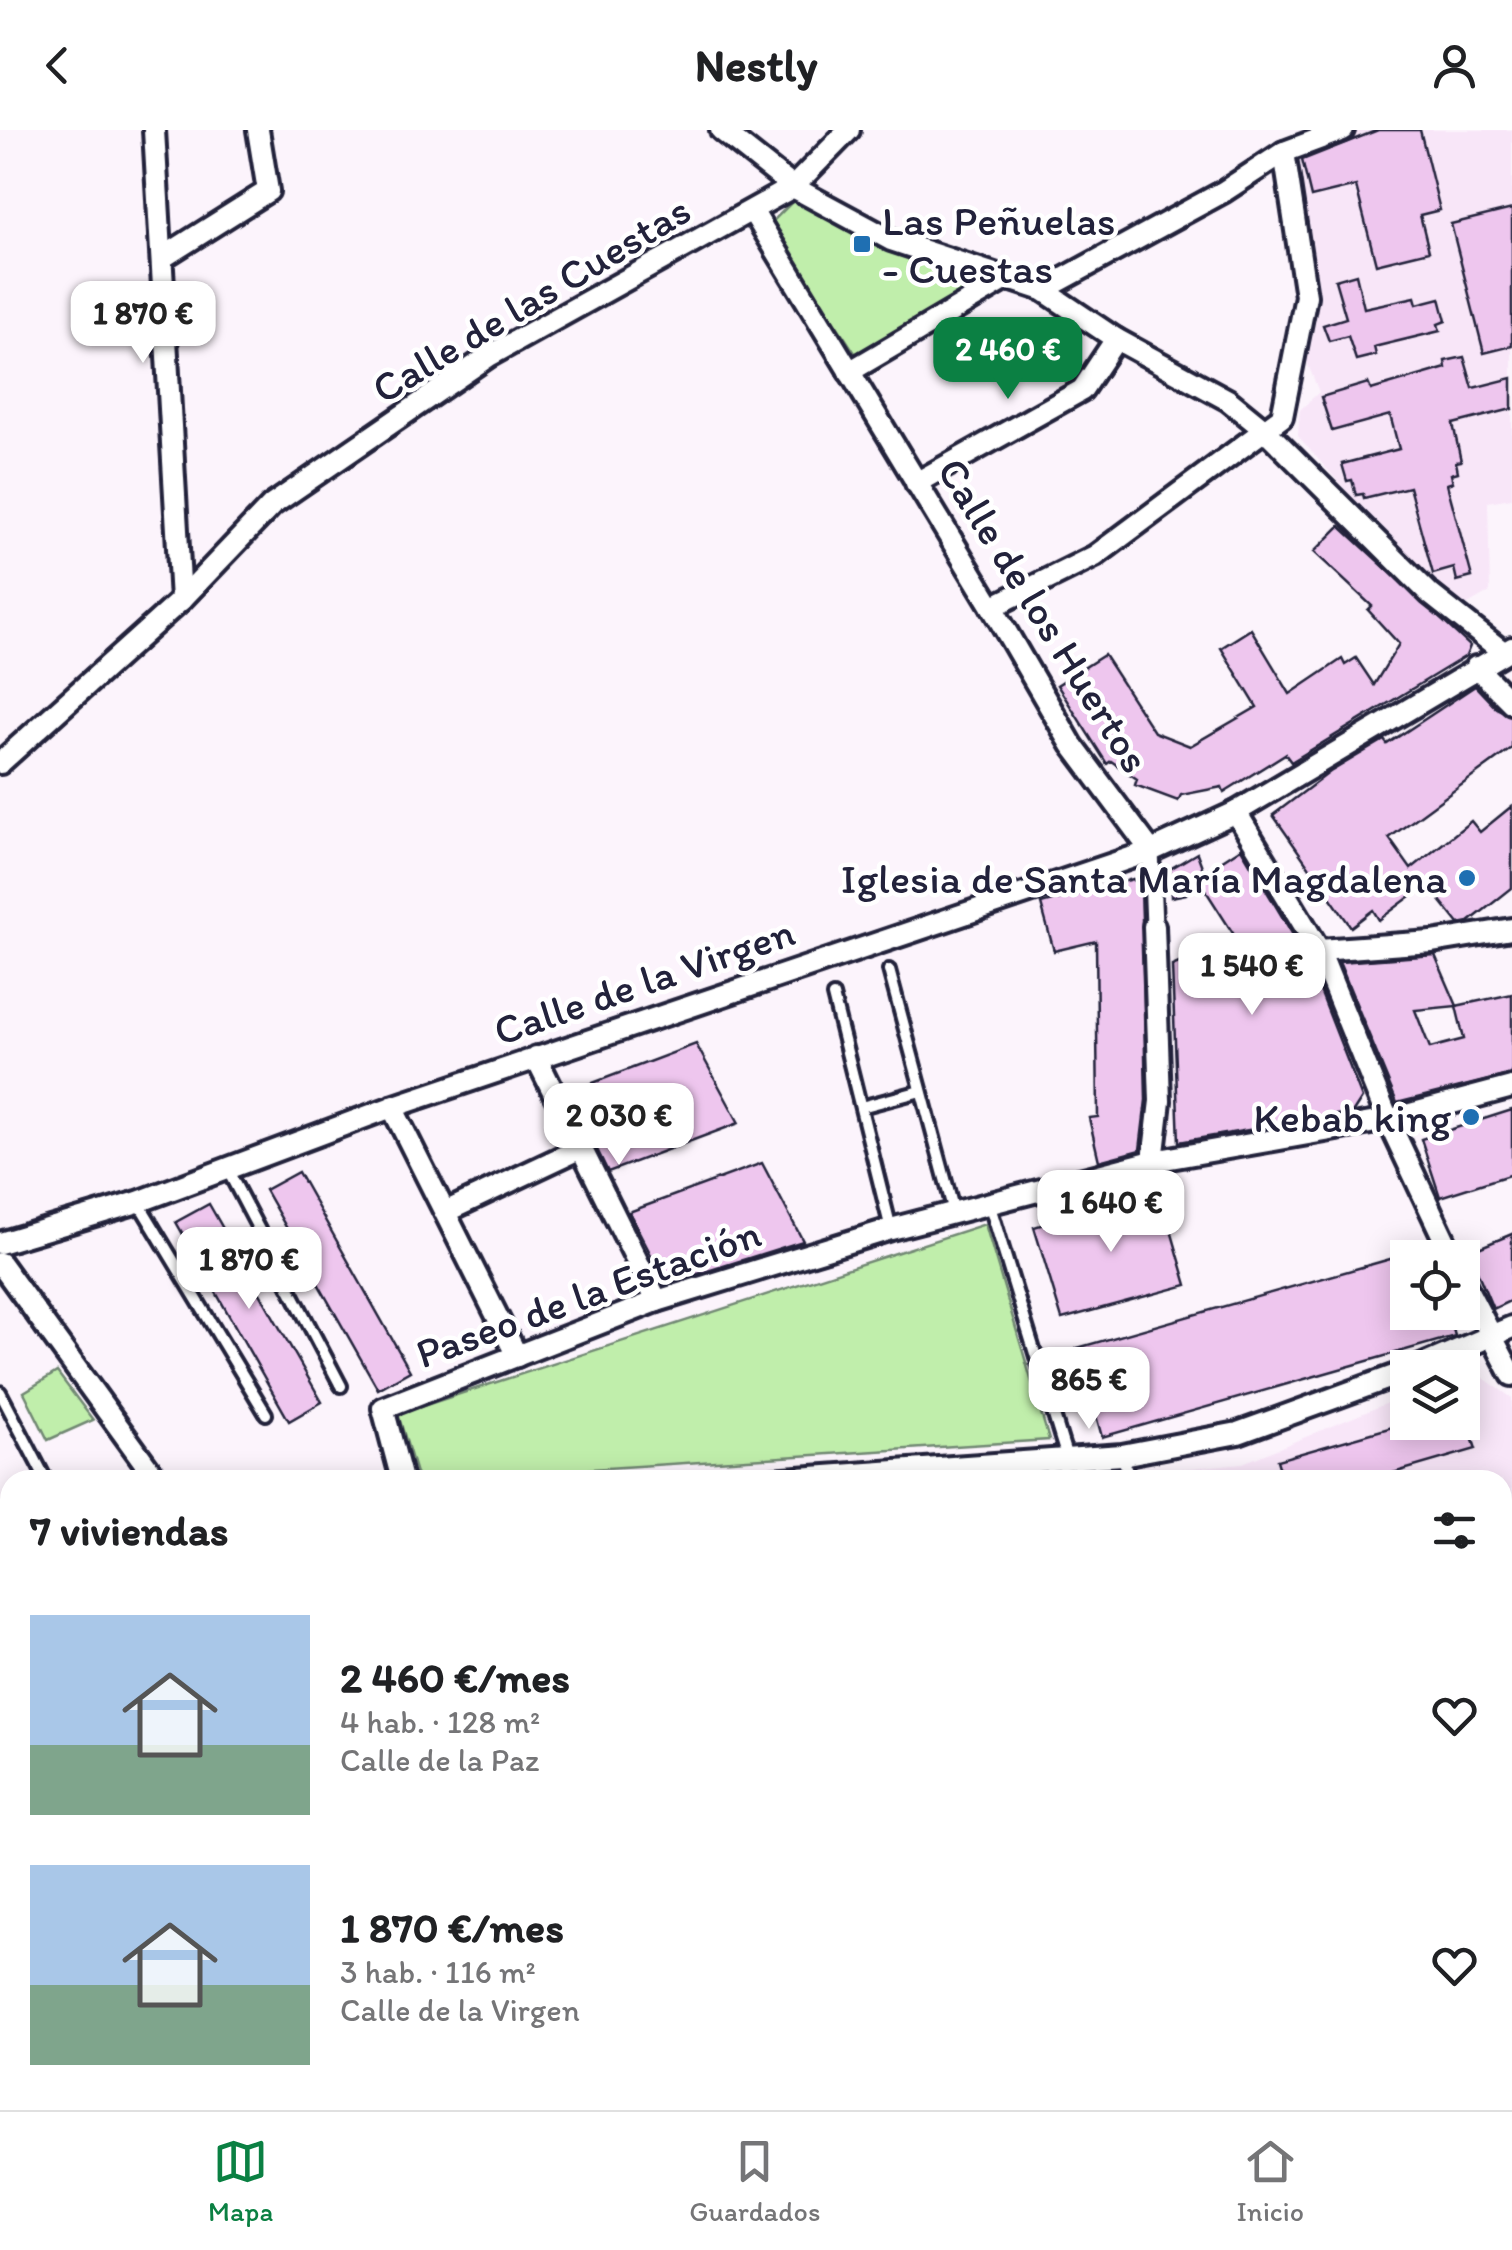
<!DOCTYPE html>
<html lang="es">
<head>
<meta charset="utf-8">
<style>
	body { margin:0; font-family:Itim,sans-serif; background:#f2f2f2; color:#202124; height:100vh; display:flex; flex-direction:column; font-size:38px; white-space:nowrap }
	* { box-sizing:border-box; margin:0 }
	p { font-size:32px; color:#757577 }
	.icon { flex:none; width:55px; height:55px; fill:none; stroke:currentColor; stroke-width:2; stroke-linecap:round; stroke-linejoin:round }
	.map { position:relative; flex:1; overflow:hidden }
	.panel { position:absolute; left:0px; top:1340px; width:1512px; height:640px; display:flex; flex-direction:column; background:#fff; border-radius:30px 30px 0 0; box-shadow:0 5px 25px #0003 }
	.panel>* { flex:none }
	.controls { position:absolute; left:1390px; top:1110px; display:grid; gap:20px }
	.controls a { display:grid; place-items:center; width:90px; height:90px; border-radius:0px; background:#fff; box-shadow:0 5px 25px #0003; font-size:50px }
	.price { position:absolute; translate:-50% -85px; padding:0 22px; border-radius:20px; background:#fff; color:#222; font-size:32px; line-height:65px; filter:drop-shadow(0 2px 5px #0008) }
	.price::after { content:''; position:absolute; left:50%; top:60px; width:30px; height:22px; margin-left:-15px; background:inherit; clip-path:polygon(0 0,100% 0,50% 100%) }
	.price.active { background:#0b8043; color:#fff }
	ul { padding:0; list-style:none }
	li { display:flex; align-items:center; gap:30px; height:250px; padding:0 30px }
	li span { display:grid; place-items:center; flex:none; width:280px; height:200px; border-radius:0px; color:#555 }
	li>.icon { margin-inline-start:auto }
	span .icon { width:120px; height:120px; fill:#fffc; stroke-width:1 }
	li b { font-size:42px }
	h2 { display:flex; justify-content:space-between; align-items:center; height:120px; padding:0 30px; font-size:42px }
	header { display:flex; justify-content:space-between; align-items:center; height:130px; padding:0 30px; background:#fff; font-size:45px; font-weight:800 }
	.menu { display:flex; justify-content:space-around; align-items:center; height:140px; border-top:2px solid #e0e0e0; background:#fff; font-size:28px; color:#757577 }
	.menu a { display:grid; justify-items:center; gap:5px }
	.menu .active { color:#0b8043 }
	.map>svg:first-child { display:block }
</style>
</head>
<body>
<header><svg class="icon" aria-label="back" viewBox="0 0 24 24"><path d="M15 5l-7 7 7 7"/></svg>Nestly<svg class="icon" aria-label="person" viewBox="0 0 24 24"><circle cx="12" cy="8" r="4"/><path d="M4 21q1-7 8-7t8 7"/></svg></header>
<div class="map">
<svg width="1512" height="1980" viewBox="0 0 1512 1980">
	<rect width="100%" height="100%" fill="#fcf4fc"/>
	<filter id="ink" filterUnits="userSpaceOnUse"><feTurbulence type="fractalNoise" baseFrequency=".01" numOctaves="2"/><feDisplacementMap in="SourceGraphic" scale="20" xChannelSelector="R" yChannelSelector="G"/><feConvolveMatrix kernelMatrix="1 2 1 2 8 2 1 2 1" color-interpolation-filters="sRGB"/></filter>
	<g filter="url(#ink)">
		<g fill="#f8e6f8">
			<polygon points="1361,0 1512,0 1512,368 1488,372 1490,462 1461,479 1367,385 1298,306 1300,280 1319,262 1307,232 1317,182 1294,23"/>
			<polygon points="1471,1239 1512,1268 1512,1980 567,1980 584,1970 1502,1970 1502,1350 1066,1350 1243,1333 1407,1265 1408,1292 1462,1292 1463,1243"/>
			<polygon points="0,1547 10,1566 10,1970 232,1970 237,1980 0,1977"/>
		</g>
		<g fill="#c0eeab" stroke="#718873" stroke-width="2.5">
			<polygon points="797,67 981,155 857,226 770,94"/>
			<polygon points="985,1094 1049,1310 418,1350 398,1284"/>
			<polygon points="57,1242 93,1290 48,1310 24,1262"/>
		</g>
		<g fill="#eec6ee" stroke="#22223b" stroke-width="2.5">
			<polygon points="1378,0 1420,0 1440,80 1420,85 1429,121 1376,134 1356,56 1311,67 1302,30"/>
			<polygon points="1512,79 1512,216 1484,223 1451,94"/>
			<polygon points="1356,144 1364,178 1415,167 1417,174 1440,168 1446,191 1438,194 1440,201 1374,217 1376,225 1356,230 1348,206 1329,211 1323,195 1346,188 1335,150"/>
			<polygon points="1464,227 1473,258 1512,248 1512,279 1453,294 1461,331 1456,332 1458,342 1451,344 1453,352 1447,354 1472,447 1457,451 1454,438 1433,444 1409,357 1364,368 1363,364 1356,365 1352,350 1347,351 1342,334 1399,319 1390,285 1332,301 1321,267 1368,253 1371,260 1446,238 1445,231"/>
			<polygon points="1340,396 1470,516 1466,526 1291,632 1285,624 1224,662 1222,657 1181,665 1178,671 1135,655 1137,649 1111,631 1107,634 1057,555 1104,525 1154,602 1190,616 1257,577 1221,518 1251,499 1290,564 1342,529 1345,535 1356,528 1374,555 1399,514 1368,480 1372,476 1314,422"/>
			<polygon points="1475,556 1496,578 1512,586 1512,618 1389,708 1411,739 1471,691 1480,702 1512,676 1512,758 1469,792 1459,794 1427,754 1379,790 1373,780 1351,797 1273,685 1330,642 1384,610 1387,614"/>
			<polygon points="1241,718 1308,830 1362,968 1353,982 1179,1012 1172,836 1236,808 1199,750 1186,764 1171,767 1170,739 1197,723 1204,742"/>
			<polygon points="1133,749 1141,759 1142,789 1146,970 1140,1020 1099,1031 1089,988 1098,987 1096,811 1054,821 1041,774"/>
			<polygon points="1435,825 1457,876 1415,880 1430,918 1464,909 1456,876 1512,864 1512,944 1397,973 1339,832"/>
			<polygon points="696,914 739,993 608,1042 569,962"/>
			<polygon points="1512,980 1512,1044 1440,1067 1421,1009"/>
			<polygon points="762,1033 803,1111 666,1154 629,1082"/>
			<polygon points="298,1042 410,1241 378,1259 265,1060"/>
			<polygon points="1159,1059 1187,1155 1062,1189 1034,1097"/>
			<polygon points="209,1074 322,1272 289,1291 176,1092"/>
			<polygon points="1512,1104 1512,1170 1493,1179 1469,1122"/>
			<polygon points="1408,1124 1408,1182 1448,1182 1455,1206 1102,1307 1077,1218"/>
			<polygon points="1410,1292 1467,1292 1476,1319 1369,1350 1283,1350 1277,1330"/>
		</g>
		<g fill="none" stroke-linecap="round" stroke-linejoin="round">
			<defs>
				<g id="service">
					<polyline points="889,840 954,1082"/>
					<polyline points="833,866 891,1099"/>
					<polyline points="861,977 921,961"/>
					<polyline points="227,1039 341,1256"/>
					<polyline points="138,1072 266,1284"/>
					<polyline points="989,1073 1067,1328"/>
					<polyline points="0,1262 46,1350"/>
					<polyline points="1122,1325 1130,1350"/>
					<polyline points="1502,1806 1512,1803"/>
					<polyline points="937,1980 970,1970"/>
				</g>
				<polyline id="pedestrian" points="1151,721 1154,796"/>
				<g id="minor">
					<polyline points="154,0 181,470"/>
					<polyline points="721,0 793,57 891,110 1043,160 1116,209 1228,270 1266,301 1430,464 1502,521"/>
					<polyline points="753,82 992,477 1072,615 1151,721"/>
					<polyline points="162,128 268,61 258,0"/>
					<polyline points="1043,160 1223,62 1284,22 1343,0"/>
					<polyline points="849,242 1005,150"/>
					<polyline points="916,353 1082,260 1116,209"/>
					<polyline points="992,477 1095,426 1282,287 1306,166 1284,22"/>
					<polyline points="1476,537 1512,573"/>
					<polyline points="0,633 181,470 272,375 489,226 793,57 849,0"/>
					<polyline points="1236,682 1319,820 1388,990 1453,1128"/>
					<polyline points="1319,820 1432,812 1512,799"/>
					<polyline points="536,927 657,1171"/>
					<polyline points="392,977 517,1226"/>
					<polyline points="1153,1031 1160,971 1154,796"/>
					<polyline points="445,1082 581,1018"/>
					<polyline points="0,1113 138,1072 392,977 1151,721 1236,682 1512,518"/>
					<polyline points="0,1133 157,1350"/>
					<polyline points="1462,1149 1512,1245"/>
					<polyline points="1416,1238 1512,1197"/>
					<polyline points="402,1350 383,1278 657,1171 891,1099 1153,1031 1388,990 1512,957"/>
					<polyline points="770,1350 1122,1325 1238,1303 1408,1241"/>
					<polyline points="0,1937 10,1950"/>
					<polyline points="32,1970 45,1980"/>
					<polyline points="392,1970 397,1980"/>
				</g>
			</defs>
			<use href="#service" stroke="#22223b" stroke-width="18"/>
			<use href="#pedestrian" stroke="#22223b" stroke-width="22"/>
			<use href="#minor" stroke="#22223b" stroke-width="28"/>
			<use href="#service" stroke="#fff" stroke-width="10"/>
			<use href="#pedestrian" stroke="#fff" stroke-width="15"/>
			<use href="#minor" stroke="#fff" stroke-width="20"/>
			<g stroke="#22223b" stroke-width="6" stroke-dasharray="15 8" stroke-linecap="butt">
				<polyline points="0,1400 10,1418"/>
				<polyline points="0,1426 10,1444"/>
				<polyline points="319,1970 325,1980"/>
			</g>
		</g>
	</g>
	<g fill="#1f6fb2" stroke="#fff" stroke-width="4">
		<rect x="852" y="104" width="20" height="20" rx="5"/>
		<circle cx="1467" cy="748" r="10"/>
		<circle cx="1471" cy="987" r="10"/>
	</g>
	<g text-anchor="middle" dominant-baseline="central" stroke-width="9" stroke-linejoin="round" paint-order="stroke">
		<g font-size="42" fill="#22223b" stroke="#fff" text-anchor="end">
			<text x="882" y="90" text-anchor="start">Las Peñuelas<tspan x="882" dy="48">- Cuestas</tspan></text>
			<text x="1447" y="748">Iglesia de Santa María Magdalena</text>
			<text x="1451" y="987">Kebab king</text>
		</g>
		<g font-size="42" fill="#22223b" stroke="#fff">
			<text transform="translate(531 169) rotate(-31)">Calle de las Cuestas</text>
			<text transform="translate(1044 485) rotate(58)">Calle de los Huertos</text>
			<text transform="translate(644 851) rotate(-19)">Calle de la Virgen</text>
			<text transform="translate(588 1163) rotate(-20)">Paseo de la Estación</text>
		</g>
	</g>
</svg>
<div class="controls">
<a><svg class="icon" aria-label="locate" viewBox="0 0 24 24"><circle cx="12" cy="12" r="6"/><path d="M12 2v4M12 18v4M2 12h4M18 12h4"/></svg></a>
<a><svg class="icon" aria-label="layers" viewBox="0 0 24 24"><path d="M12 4l9 5-9 5-9-5zM3 14l9 5 9-5"/></svg></a>
</div>
<b class="price" style="left:143px;top:236px">1 870 €</b>
<b class="price active" style="left:1008px;top:272px">2 460 €</b>
<b class="price" style="left:1252px;top:888px">1 540 €</b>
<b class="price" style="left:619px;top:1038px">2 030 €</b>
<b class="price" style="left:1111px;top:1125px">1 640 €</b>
<b class="price" style="left:249px;top:1182px">1 870 €</b>
<b class="price" style="left:1089px;top:1302px">865 €</b>
<section class="panel">
<h2>7 viviendas<svg class="icon" aria-label="filters" viewBox="0 0 24 24"><path d="M4 7h16M4 17h16"/><circle cx="9" cy="7" r="2"/><circle cx="15" cy="17" r="2"/></svg></h2>
<ul>
<li><span style="background:linear-gradient(#a9c7e8 65%,#7fa58c 0)"><svg class="icon" aria-label="home" viewBox="0 0 24 24"><path d="M3 11l9-7 9 7M6 9v11h12V9"/></svg></span><div><b>2 460 €/mes</b><p>4 hab. · 128 m²</p><p>Calle de la Paz</p></div><svg class="icon" aria-label="heart" viewBox="0 0 24 24"><path d="M12 20l-8-8c-3-5 5-10 8-4 3-6 11-1 8 4z"/></svg></li>
<li><span style="background:linear-gradient(#a9c7e8 60%,#7fa58c 0)"><svg class="icon" aria-label="home" viewBox="0 0 24 24"><path d="M3 11l9-7 9 7M6 9v11h12V9"/></svg></span><div><b>1 870 €/mes</b><p>3 hab. · 116 m²</p><p>Calle de la Virgen</p></div><svg class="icon" aria-label="heart" viewBox="0 0 24 24"><path d="M12 20l-8-8c-3-5 5-10 8-4 3-6 11-1 8 4z"/></svg></li>
</ul>
</section>
</div>
<nav class="menu">
<a class="active"><svg class="icon" aria-label="map" viewBox="0 0 24 24"><path d="M3 6l6-2 6 2 6-2v14l-6 2-6-2-6 2zM9 4v14M15 6v14"/></svg>Mapa</a>
<a><svg class="icon" aria-label="saved" viewBox="0 0 24 24"><path d="M7 4h10v16l-5-4-5 4z"/></svg>Guardados</a>
<a><svg class="icon" aria-label="home" viewBox="0 0 24 24"><path d="M3 11l9-7 9 7M6 9v11h12V9"/></svg>Inicio</a>
</nav>
</body>
</html>
